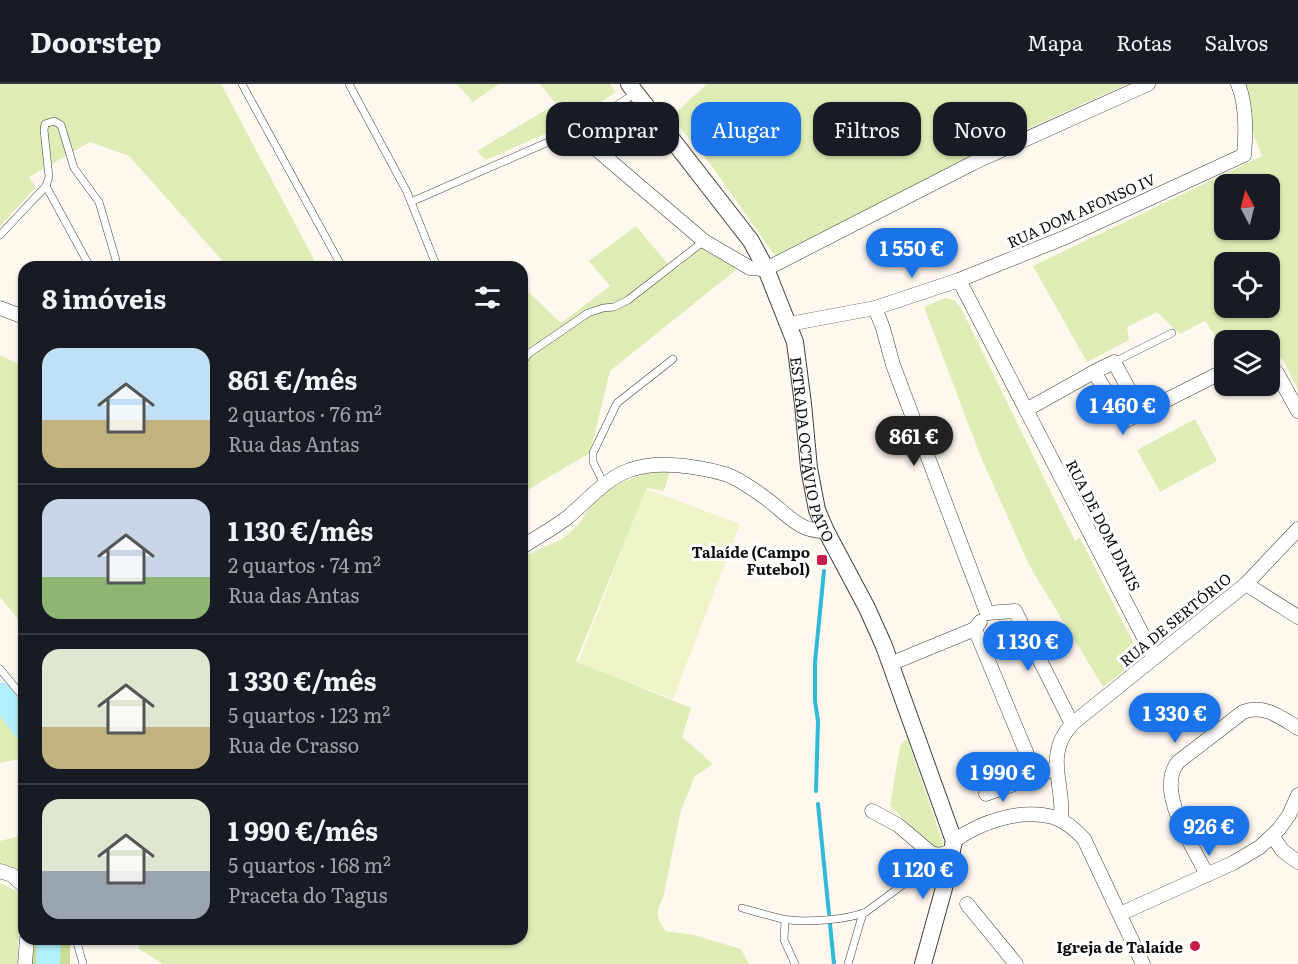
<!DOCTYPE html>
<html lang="pt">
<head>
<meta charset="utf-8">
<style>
	body { margin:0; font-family:Literata,serif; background:#242831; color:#f1f3f6; height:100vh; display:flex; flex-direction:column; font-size:22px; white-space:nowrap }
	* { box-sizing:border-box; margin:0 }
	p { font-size:20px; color:#9ea1a6 }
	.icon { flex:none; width:33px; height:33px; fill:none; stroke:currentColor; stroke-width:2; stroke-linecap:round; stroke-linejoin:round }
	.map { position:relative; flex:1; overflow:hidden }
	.side { position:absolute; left:18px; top:177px; width:510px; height:684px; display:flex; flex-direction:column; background:#171b24; border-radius:18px; box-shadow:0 2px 4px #0004 }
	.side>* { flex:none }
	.top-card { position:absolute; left:546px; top:18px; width:570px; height:54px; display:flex; gap:12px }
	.needle { width:39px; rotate:353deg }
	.tools { position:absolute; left:1214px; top:90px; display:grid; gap:12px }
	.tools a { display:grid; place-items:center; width:66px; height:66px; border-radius:12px; background:#171b24; box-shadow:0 2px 4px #0004; font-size:30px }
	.price { position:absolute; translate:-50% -51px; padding:0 14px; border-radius:21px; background:#1a73e8; color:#fff; font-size:20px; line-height:39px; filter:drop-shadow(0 2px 3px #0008) }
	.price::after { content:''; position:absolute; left:50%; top:36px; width:18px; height:14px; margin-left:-9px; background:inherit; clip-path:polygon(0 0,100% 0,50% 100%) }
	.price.active { background:#222; color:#fff }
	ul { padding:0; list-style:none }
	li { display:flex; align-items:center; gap:18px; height:150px; padding:0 24px }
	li+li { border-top:2px solid #363941 }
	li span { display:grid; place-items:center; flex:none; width:168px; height:120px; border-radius:18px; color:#555 }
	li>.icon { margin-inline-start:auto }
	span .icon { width:72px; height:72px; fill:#fffc; stroke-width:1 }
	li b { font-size:26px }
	h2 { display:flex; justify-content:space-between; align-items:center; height:72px; padding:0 24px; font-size:26px }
	.chip { padding:0 21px; border-radius:18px; background:#171b24; box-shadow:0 2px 4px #0004; font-size:21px; line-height:54px }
	.chip.active { background:#1a73e8; color:#fff }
	header { display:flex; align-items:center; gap:36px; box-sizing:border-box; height:84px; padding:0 30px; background:#171b24; border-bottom:2px solid #363941 }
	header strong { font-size:28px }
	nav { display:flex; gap:33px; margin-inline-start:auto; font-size:21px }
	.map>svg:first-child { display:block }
</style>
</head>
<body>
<header>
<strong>Doorstep</strong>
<nav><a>Mapa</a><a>Rotas</a><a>Salvos</a></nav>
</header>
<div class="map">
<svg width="1298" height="880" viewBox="0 0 1298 880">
	<rect width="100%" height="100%" fill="#fff8ef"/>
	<g fill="#deedb6" fill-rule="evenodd">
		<polygon points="0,0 221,0 318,183 228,183 129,72 90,58 29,93 36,103 0,142"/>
		<polygon points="457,0 499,0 473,18"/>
		<polygon points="540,0 610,0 616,8 570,39 486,76 477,67 556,20"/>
		<polygon points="707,0 1127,0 1025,46 776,173 711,81 671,33"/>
		<path d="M 1234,0 L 1298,0 L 1298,306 L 1283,276 L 1269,266 L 1269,256 L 1224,256 L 1224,264 L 1205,237 L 1180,250 L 1157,228 L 1127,243 L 1129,256 L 1087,278 L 1033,182 L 1262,72 ZM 1224,100 L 1269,100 L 1269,146 L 1224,146 ZM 1224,178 L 1269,178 L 1269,224 L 1224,224 Z"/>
		<polygon points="636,142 667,179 676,185 703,162 737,185 610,287 590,369 522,409 522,202 561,239 610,202 589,177"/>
		<path d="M 945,214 L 954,216 L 961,224 L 1075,457 L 1080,454 L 1134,560 C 1139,580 1117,592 1103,603 L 1029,481 L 980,371 L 924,223 Z"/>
		<polygon points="0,271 24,283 24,542 0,513"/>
		<polygon points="1195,335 1217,377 1160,408 1137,366"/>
		<path d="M 655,387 L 670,387 L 664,407 L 647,404 L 576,577 L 691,624 L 682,653 L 713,680 L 695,692 L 681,726 L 663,814 C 655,829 656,834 666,847 L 694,851 L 741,865 L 749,880 L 163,880 L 139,865 L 139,855 L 522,855 L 522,473 L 562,455 L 579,440 L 595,415 L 622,398 Z"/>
		<path d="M 0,626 C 10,639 24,657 24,674 L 0,679 Z"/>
		<polygon points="907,654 943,759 942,764 933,763 890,722 900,662"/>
		<polygon points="24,751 24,789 23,789 0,780 0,757"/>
		<polygon points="0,799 17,807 21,816 17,880 0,880"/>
	</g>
	<g fill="#c6df94">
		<polygon points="0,598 12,613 24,635 24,666 11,641 0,626"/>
		<polygon points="35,855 70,855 70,880 32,880"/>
	</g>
	<polygon fill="#eef3c8" points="646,405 740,440 673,615 578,579"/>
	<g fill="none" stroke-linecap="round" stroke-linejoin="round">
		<g stroke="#31b9d7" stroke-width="4">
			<polyline points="816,707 818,637 815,617 815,578 824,487"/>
			<polyline points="818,720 829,830"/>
			<polyline points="830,840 834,880"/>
		</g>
		<g stroke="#b0effb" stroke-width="24">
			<polyline points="0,610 24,644"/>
			<polyline points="48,880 49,855"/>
		</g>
		<defs>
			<g id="service">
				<polyline points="242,0 342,183"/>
				<polyline points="349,0 407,108 437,183"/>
				<polyline points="46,102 90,183"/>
				<polyline points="411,118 587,41 634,10"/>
				<polyline points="0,151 46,102 49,93 44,46 45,40 54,37 61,41 74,84 99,118 116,176"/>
				<polyline points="1114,278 1172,249"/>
				<polyline points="522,292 524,276 528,270 588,229 603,224 614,223 628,216 704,157"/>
				<polyline points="605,402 593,378 593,369 617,319 673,275"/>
				<polyline points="0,585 24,614"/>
				<path d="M 742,824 C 756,828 769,832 783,835 C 804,839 847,836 866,828 L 931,780 L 939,771"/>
				<polyline points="785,836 784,856 795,880"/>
				<polyline points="76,855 83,880"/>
				<polyline points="848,880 863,829"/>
			</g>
			<g id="minor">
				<polyline points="575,47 704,157 750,184 766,185 973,79 1148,0"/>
				<polyline points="959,196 1154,573"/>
				<polyline points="0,224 24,233"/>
				<polyline points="875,224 883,244 893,281 987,529"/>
				<path d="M 789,240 L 875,224 L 959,196 L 1066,153 L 1244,71 C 1246,49 1247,21 1238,0"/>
				<polyline points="1269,281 1277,289 1298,327"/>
				<polyline points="1094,288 1114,278 1141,328"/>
				<polyline points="1026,326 1094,288 1125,337 1224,287"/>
				<path d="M 522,463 C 537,453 554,444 568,433 C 587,417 606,394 630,386 C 657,376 697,382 725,390 C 738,394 753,405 764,413 C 785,427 798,449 826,447"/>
				<polyline points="1246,500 1298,445"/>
				<polyline points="987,529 1015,527 1072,640"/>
				<polyline points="975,545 1036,692 1056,684"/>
				<polyline points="890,580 975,545 980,538"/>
				<polyline points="986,710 1036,692"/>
				<polyline points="872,727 898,741 931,769 939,771 953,767"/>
				<path d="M 1061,736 C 1065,700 1043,672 1072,640 L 1246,500 L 1298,533"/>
				<polyline points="1272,752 1283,767 1298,778"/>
				<path d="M 954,757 C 980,738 1021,724 1053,733 C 1066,737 1075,745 1084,755 L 1143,880"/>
				<polyline points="0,787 12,791 24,802"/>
				<path d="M 1207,791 C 1193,762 1155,707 1178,678 L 1243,628 C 1264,620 1280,633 1298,644"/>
				<polyline points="967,820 1016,880"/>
				<polyline points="1120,830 1233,779 1260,763 1279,745 1289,731 1298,711"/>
				<polyline points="25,880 27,855"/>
			</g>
			<g id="tertiary">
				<path id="s1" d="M 629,0 L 751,157 L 766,185 L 795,258 L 803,320 L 809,384 L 817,426 L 826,447 L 867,524 L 884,562 L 954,757 L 944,804 L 923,880"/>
			</g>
		</defs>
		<use href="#service" stroke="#414141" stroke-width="8"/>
		<use href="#minor" stroke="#414141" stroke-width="15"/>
		<use href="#tertiary" stroke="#414141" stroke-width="18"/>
		<use href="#service" stroke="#fff" stroke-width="7"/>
		<use href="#minor" stroke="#fff" stroke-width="14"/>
		<use href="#tertiary" stroke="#fff" stroke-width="16"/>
	</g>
	<g fill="#c91b4a" stroke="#fff" stroke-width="2">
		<rect x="816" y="470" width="12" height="12" rx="3"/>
		<circle cx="1195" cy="862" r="6"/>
	</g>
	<g text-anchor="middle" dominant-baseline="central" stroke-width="6" stroke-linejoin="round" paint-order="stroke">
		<g font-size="15" fill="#0e0e0e" stroke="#fff">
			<text transform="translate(1081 126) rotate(-24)">RUA DOM AFONSO IV</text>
			<text stroke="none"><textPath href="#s1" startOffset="418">ESTRADA OCTÁVIO PATO</textPath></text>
			<text transform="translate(1104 441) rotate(63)">RUA DE DOM DINIS</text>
			<text transform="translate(1175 535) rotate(-39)">RUA DE SERTÓRIO</text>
		</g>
		<g font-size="15" font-weight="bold" fill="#0e0e0e" stroke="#fff" text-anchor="end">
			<text x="810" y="467">Talaíde (Campo<tspan x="810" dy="17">Futebol)</tspan></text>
			<text x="1183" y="862">Igreja de Talaíde</text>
		</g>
	</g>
</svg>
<div class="tools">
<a><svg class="needle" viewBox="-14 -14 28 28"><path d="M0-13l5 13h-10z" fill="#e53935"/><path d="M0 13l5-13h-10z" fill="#9ea1a6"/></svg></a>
<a><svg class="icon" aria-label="locate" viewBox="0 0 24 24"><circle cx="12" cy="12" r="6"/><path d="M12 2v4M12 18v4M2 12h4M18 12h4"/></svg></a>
<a><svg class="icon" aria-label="layers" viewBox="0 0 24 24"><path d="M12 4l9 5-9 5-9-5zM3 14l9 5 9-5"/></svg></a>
</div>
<b class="price" style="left:912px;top:195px">1 550 €</b>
<b class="price" style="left:1123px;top:352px">1 460 €</b>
<b class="price active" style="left:914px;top:383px">861 €</b>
<b class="price" style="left:1028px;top:588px">1 130 €</b>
<b class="price" style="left:1175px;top:660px">1 330 €</b>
<b class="price" style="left:1003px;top:719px">1 990 €</b>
<b class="price" style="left:1209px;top:773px">926 €</b>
<b class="price" style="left:923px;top:816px">1 120 €</b>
<div class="top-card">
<a class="chip">Comprar</a>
<a class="chip active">Alugar</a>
<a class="chip">Filtros</a>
<a class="chip">Novo</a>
</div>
<section class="side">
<h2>8 imóveis<svg class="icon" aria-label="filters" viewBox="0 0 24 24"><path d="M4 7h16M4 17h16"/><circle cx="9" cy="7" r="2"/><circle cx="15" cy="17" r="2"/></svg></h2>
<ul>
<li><span style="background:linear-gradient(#bfe0f5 60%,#c2b280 0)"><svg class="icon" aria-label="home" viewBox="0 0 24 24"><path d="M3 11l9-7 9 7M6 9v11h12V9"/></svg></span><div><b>861 €/mês</b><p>2 quartos · 76 m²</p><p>Rua das Antas</p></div></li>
<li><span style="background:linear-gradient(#c9d6e8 65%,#8fb573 0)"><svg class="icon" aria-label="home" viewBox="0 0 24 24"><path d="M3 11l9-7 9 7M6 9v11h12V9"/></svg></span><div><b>1 130 €/mês</b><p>2 quartos · 74 m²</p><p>Rua das Antas</p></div></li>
<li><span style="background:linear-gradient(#dfe7d0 65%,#c2b280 0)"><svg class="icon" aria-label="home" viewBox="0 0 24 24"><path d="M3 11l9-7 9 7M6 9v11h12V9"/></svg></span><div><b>1 330 €/mês</b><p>5 quartos · 123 m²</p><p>Rua de Crasso</p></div></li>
<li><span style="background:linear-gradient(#dfe7d0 60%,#9aa5b1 0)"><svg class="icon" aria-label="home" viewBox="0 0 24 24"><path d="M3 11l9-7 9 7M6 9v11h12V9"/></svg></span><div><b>1 990 €/mês</b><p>5 quartos · 168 m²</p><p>Praceta do Tagus</p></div></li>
</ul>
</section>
</div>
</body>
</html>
